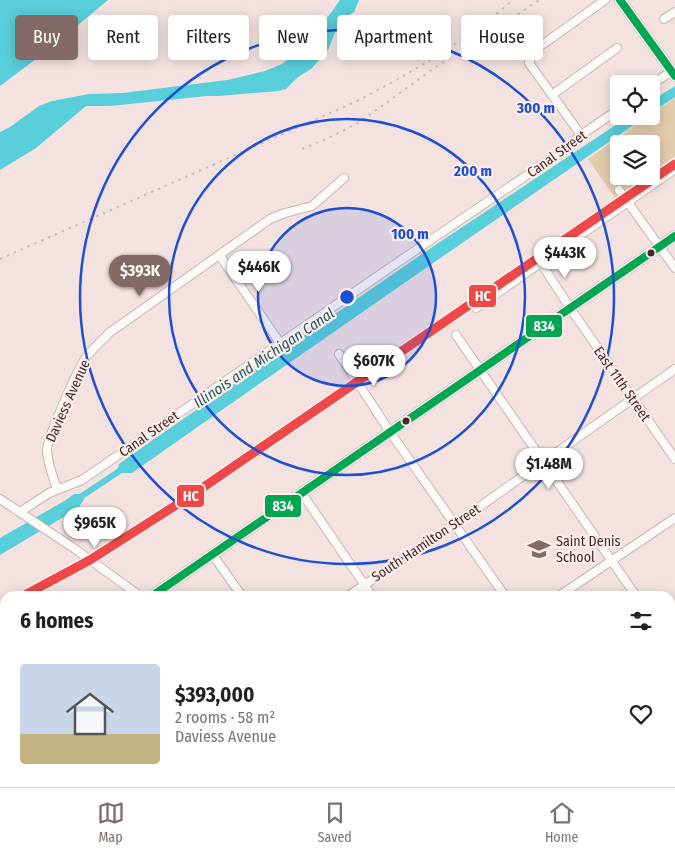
<!DOCTYPE html>
<html lang="en">
<head>
<meta charset="utf-8">
<style>
	body { margin:0; font-family:"Fira Sans Condensed",sans-serif; background:#f6f6f6; color:#202124; height:100vh; display:flex; flex-direction:column; font-size:19px; white-space:nowrap }
	* { box-sizing:border-box; margin:0 }
	p { font-size:16px; color:#757577 }
	.icon { flex:none; width:28px; height:28px; fill:none; stroke:currentColor; stroke-width:2; stroke-linecap:round; stroke-linejoin:round }
	.map { position:relative; flex:1; overflow:hidden }
	.drawer { position:absolute; left:0px; top:591px; width:675px; height:196px; display:flex; flex-direction:column; background:#fff; border-radius:15px 15px 0 0; box-shadow:0 2px 12px #0003 }
	.drawer>* { flex:none }
	.guide { position:absolute; left:15px; top:15px; width:645px; height:45px; display:flex; gap:10px }
	.buttons { position:absolute; left:610px; top:75px; display:grid; gap:10px }
	.buttons a { display:grid; place-items:center; width:50px; height:50px; border-radius:5px; background:#fff; box-shadow:0 2px 12px #0003; font-size:25px }
	.price { position:absolute; translate:-50% -42px; padding:0 11px; border-radius:18px; background:#fff; color:#222; font-size:16px; line-height:32px; filter:drop-shadow(0 1px 2px #0008) }
	.price::after { content:''; position:absolute; left:50%; top:30px; width:15px; height:11px; margin-left:-8px; background:inherit; clip-path:polygon(0 0,100% 0,50% 100%) }
	.price.current { background:#836a67; color:#fff }
	ul { padding:0; list-style:none }
	li { display:flex; align-items:center; gap:15px; height:125px; padding:0 20px }
	li span { display:grid; place-items:center; flex:none; width:140px; height:100px; border-radius:5px; color:#555 }
	li>.icon { margin-inline-start:auto }
	span .icon { width:60px; height:60px; fill:#fffc; stroke-width:1 }
	li b { font-size:21px }
	h2 { display:flex; justify-content:space-between; align-items:center; height:60px; padding:0 20px; font-size:21px }
	.pill { padding:0 18px; border-radius:5px; background:#fff; box-shadow:0 2px 12px #0003; font-size:18px; line-height:45px }
	.pill.current { background:#836a67; color:#fff }
	.tab-bar { display:flex; justify-content:space-around; align-items:center; height:70px; border-top:1px solid #e0e0e0; background:#fff; font-size:14px; color:#757577 }
	.tab-bar a { display:grid; justify-items:center; gap:2px }
	.tab-bar .current { color:#836a67 }
	.map>svg:first-child { display:block }
</style>
</head>
<body>
<div class="map">
<svg width="675" height="787" viewBox="0 0 675 787">
	<rect width="100%" height="100%" fill="#f3e2e0"/>
	<polygon fill="#e1cbab" points="675,98 675,156 651,173 651,144 619,144 619,176 646,176 615,198 588,159"/>
	<g fill="#58ceda">
		<polygon points="0,0 108,0 48,50 0,86"/>
		<polygon points="340,0 359,0 354,12 340,20 328,50 311,69 298,77 286,89 278,91 218,96 207,96 110,106 86,106 36,148 0,170 0,132 10,127 39,106 52,101 89,94 123,93 227,80 265,71 282,64 300,50 315,35"/>
		<polygon points="675,86 675,97 651,113 651,101"/>
		<path d="M 629,116 L 647,116 C 474,234 303,353 132,473 L 117,473 L 119,464 L 144,446 L 422,254 Z"/>
		<polygon points="74,494 80,494 83,496 84,500 77,509 0,555 0,538 66,500"/>
	</g>
	<g fill="none" stroke-linecap="round" stroke-linejoin="round">
		<polyline stroke="#58ceda" stroke-width="6" points="76,500 124,468"/>
		<defs>
			<g id="minor">
				<polyline points="664,19 675,12"/>
				<polyline points="651,85 675,69"/>
				<polyline points="552,95 617,48"/>
				<polyline points="581,135 529,63 535,50 605,0"/>
				<polyline points="619,190 675,268"/>
				<polyline points="220,256 280,343"/>
				<polyline points="541,263 570,308 675,459"/>
				<polyline points="476,308 675,169"/>
				<polyline points="456,335 636,596"/>
				<polyline points="339,354 390,432 505,596"/>
				<path d="M 57,489 C 53,477 48,464 47,451 C 46,440 76,374 83,362 C 89,351 101,342 109,333 L 270,219 L 285,213 L 312,206 L 344,178"/>
				<polyline points="301,492 372,596"/>
				<polyline points="0,499 75,549 140,596"/>
				<polyline points="20,512 49,493 82,480 404,258 564,150 581,135 619,109"/>
				<polyline points="212,554 242,596"/>
				<polyline points="348,596 455,524 675,369"/>
				<polyline points="559,596 675,518"/>
				<polyline points="0,627 5,635"/>
				<polyline points="670,646 675,654"/>
				<polyline points="670,665 675,662"/>
				<polyline points="105,782 108,787"/>
				<polyline points="237,782 240,787"/>
				<polyline points="367,782 371,787"/>
				<polyline points="415,782 422,787"/>
				<polyline points="636,782 639,787"/>
				<polyline points="65,787 72,782"/>
				<polyline points="280,787 286,782"/>
				<polyline points="494,787 501,782"/>
			</g>
			<g id="major">
				<polyline points="620,0 675,76"/>
				<polyline points="152,596 675,236"/>
				<polyline points="0,699 5,695"/>
			</g>
		</defs>
		<use href="#minor" stroke="#cab5b2" stroke-width="10"/>
		<use href="#major" stroke="#c4bdc1" stroke-width="12"/>
		<use href="#minor" stroke="#fdfbfa" stroke-width="8"/>
		<use href="#major" stroke="#f5f3f5" stroke-width="10"/>
		<g stroke="#c3bdbc" stroke-width="2" stroke-dasharray="2.5 5" stroke-linecap="butt">
			<polyline points="302,149 333,136 361,121 440,64 480,40 539,0"/>
			<path d="M 0,259 L 355,102 C 411,73 466,41 513,0"/>
		</g>
		<defs>
			<g id="bus-1">
				<polyline points="620,0 675,76"/>
				<polyline points="152,596 675,236"/>
			</g>
		</defs>
		<use href="#bus-1" stroke="#fdedeb" stroke-width="11"/>
		<use href="#bus-1" stroke="#00a651" stroke-width="8"/>
		<defs>
			<polyline id="rail-1" points="23,596 90,560 192,495 675,164"/>
		</defs>
		<use href="#rail-1" stroke="#fdedeb" stroke-width="12"/>
		<use href="#rail-1" stroke="#ee4848" stroke-width="9"/>
	</g>
	<circle cx="347" cy="297" r="89" fill="#1d4ed8" fill-opacity=".12"/>
	<g fill="none" stroke="#1d4ed8" stroke-width="2.5">
		<circle cx="347" cy="297" r="89"/>
		<circle cx="347" cy="297" r="178"/>
		<circle cx="347" cy="297" r="267"/>
	</g>
	<defs>
		<symbol id="school-bare" viewBox="-9 -9 18 18"><path d="M0-5L7-2L0 1L-7-2ZM-4 1L0 2.5L4 1V4Q0 6-4 4Z" fill="#836a67" stroke="#fdedeb" stroke-width="2.5" paint-order="stroke"/></symbol>
	</defs>
	<g fill-rule="evenodd">
		<use href="#school-bare" x="523" y="533" width="32" height="32"/>
	</g>
	<g fill="#462926" stroke="#fdedeb" stroke-width="2">
		<circle cx="651" cy="253" r="4.5"/>
		<circle cx="406" cy="421" r="4.5"/>
	</g>
	<g text-anchor="middle" dominant-baseline="central" stroke-width="4.5" stroke-linejoin="round" paint-order="stroke">
		<g font-size="14" fill="#462926" stroke="#fdedeb">
			<text transform="translate(557 154) rotate(-36)">Canal Street</text>
			<text transform="translate(622 384) rotate(55)">East 11th Street</text>
			<text transform="translate(68 401) rotate(-66)">Daviess Avenue</text>
			<text transform="translate(149 434) rotate(-35)">Canal Street</text>
			<text transform="translate(426 543) rotate(-34)">South Hamilton Street</text>
		</g>
		<g font-size="14" fill="#462926" stroke="#fdedeb" text-anchor="start">
			<text x="556" y="541">Saint Denis<tspan x="556" dy="16">School</tspan></text>
		</g>
		<g font-size="15" font-style="italic" fill="#1f5d64" stroke="#fdedeb">
			<text transform="translate(264 358) rotate(-34)">Illinois and Michigan Canal</text>
		</g>
	</g>
	<circle cx="347" cy="297" r="8" fill="#1d4ed8" stroke="#fdedeb" stroke-width="2.5"/>
	<g font-size="15" text-anchor="middle" font-weight="bold" fill="#1d4ed8" stroke="#fdedeb" stroke-width="4.5" stroke-linejoin="round" paint-order="stroke">
		<text x="536" y="113">300 m</text>
		<text x="473" y="176">200 m</text>
		<text x="410" y="239">100 m</text>
	</g>
	<g stroke="#fdedeb" stroke-width="2">
		<rect x="468" y="284" width="29" height="24" rx="5" fill="#ee4848"/>
		<rect x="525" y="314" width="38" height="24" rx="5" fill="#00a651"/>
		<rect x="176" y="484" width="29" height="24" rx="5" fill="#ee4848"/>
		<rect x="264" y="494" width="38" height="24" rx="5" fill="#00a651"/>
	</g>
	<g font-size="14" text-anchor="middle" font-weight="bold" fill="#fff">
		<text x="483" y="301">HC</text>
		<text x="544" y="331">834</text>
		<text x="191" y="501">HC</text>
		<text x="283" y="511">834</text>
	</g>
</svg>
<div class="buttons">
<a><svg class="icon" aria-label="locate" viewBox="0 0 24 24"><circle cx="12" cy="12" r="6"/><path d="M12 2v4M12 18v4M2 12h4M18 12h4"/></svg></a>
<a><svg class="icon" aria-label="layers" viewBox="0 0 24 24"><path d="M12 4l9 5-9 5-9-5zM3 14l9 5 9-5"/></svg></a>
</div>
<b class="price" style="left:565px;top:279px">$443K</b>
<b class="price" style="left:259px;top:293px">$446K</b>
<b class="price current" style="left:140px;top:297px">$393K</b>
<b class="price" style="left:374px;top:387px">$607K</b>
<b class="price" style="left:549px;top:490px">$1.48M</b>
<b class="price" style="left:95px;top:549px">$965K</b>
<div class="guide">
<a class="pill current">Buy</a>
<a class="pill">Rent</a>
<a class="pill">Filters</a>
<a class="pill">New</a>
<a class="pill">Apartment</a>
<a class="pill">House</a>
</div>
<section class="drawer">
<h2>6 homes<svg class="icon" aria-label="filters" viewBox="0 0 24 24"><path d="M4 7h16M4 17h16"/><circle cx="9" cy="7" r="2"/><circle cx="15" cy="17" r="2"/></svg></h2>
<ul>
<li><span style="background:linear-gradient(#c9d6e8 70%,#c2b280 0)"><svg class="icon" aria-label="home" viewBox="0 0 24 24"><path d="M3 11l9-7 9 7M6 9v11h12V9"/></svg></span><div><b>$393,000</b><p>2 rooms · 58 m²</p><p>Daviess Avenue</p></div><svg class="icon" aria-label="heart" viewBox="0 0 24 24"><path d="M12 20l-8-8c-3-5 5-10 8-4 3-6 11-1 8 4z"/></svg></li>
</ul>
</section>
</div>
<nav class="tab-bar">
<a class="current"><svg class="icon" aria-label="map" viewBox="0 0 24 24"><path d="M3 6l6-2 6 2 6-2v14l-6 2-6-2-6 2zM9 4v14M15 6v14"/></svg>Map</a>
<a><svg class="icon" aria-label="saved" viewBox="0 0 24 24"><path d="M7 4h10v16l-5-4-5 4z"/></svg>Saved</a>
<a><svg class="icon" aria-label="home" viewBox="0 0 24 24"><path d="M3 11l9-7 9 7M6 9v11h12V9"/></svg>Home</a>
</nav>
</body>
</html>
